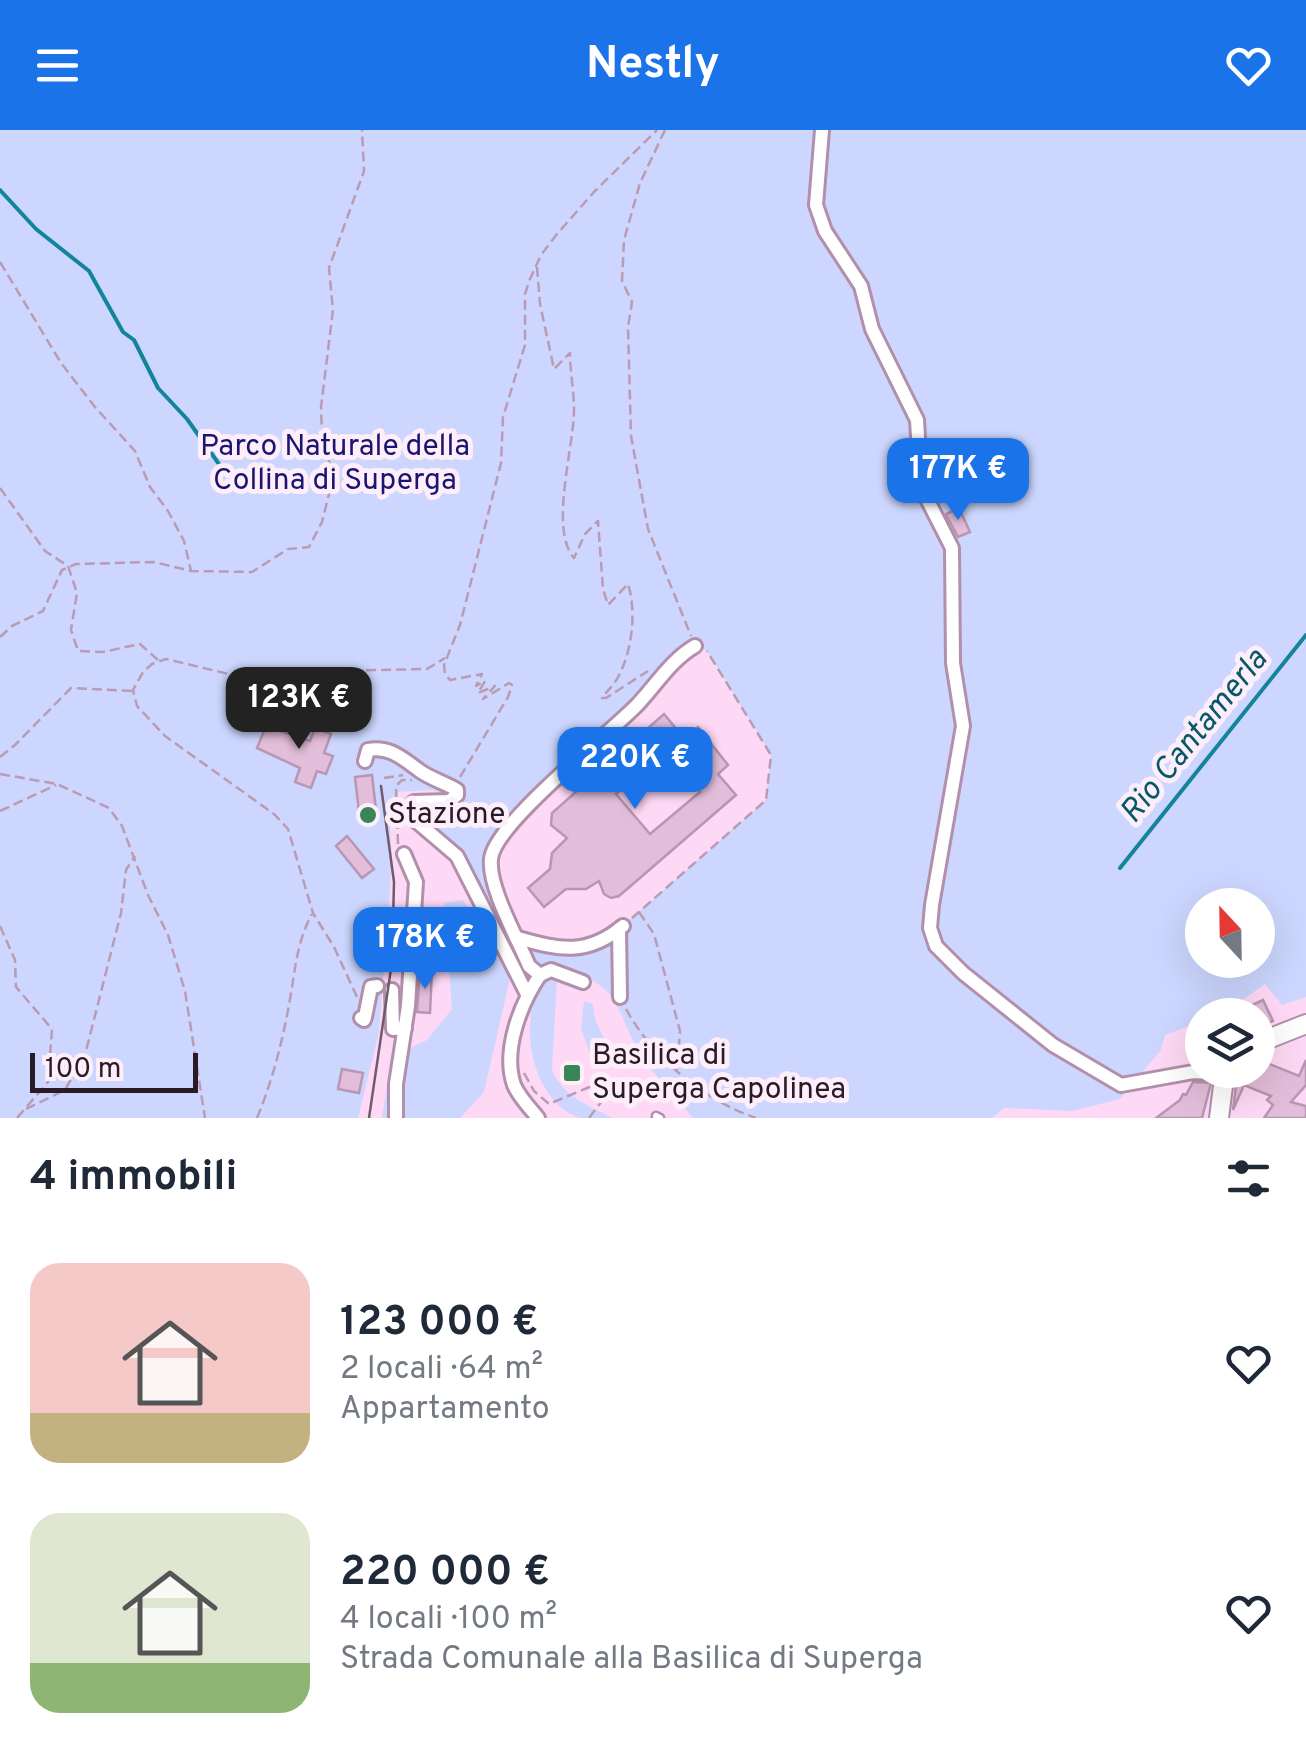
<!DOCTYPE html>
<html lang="it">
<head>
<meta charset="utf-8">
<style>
	body { margin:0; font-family:Overpass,sans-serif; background:#f6f6f7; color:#1f2937; height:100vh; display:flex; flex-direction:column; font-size:38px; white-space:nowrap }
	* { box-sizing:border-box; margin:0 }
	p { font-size:32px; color:#747a83 }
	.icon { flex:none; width:55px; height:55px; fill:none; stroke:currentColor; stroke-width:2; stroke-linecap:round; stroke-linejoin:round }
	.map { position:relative; height:988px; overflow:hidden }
	.panel { display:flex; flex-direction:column; background:#fff; flex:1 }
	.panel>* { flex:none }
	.needle { width:65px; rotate:338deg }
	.buttons { position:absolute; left:1185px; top:758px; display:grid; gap:20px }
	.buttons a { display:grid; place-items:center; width:90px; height:90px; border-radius:50%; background:#fff; box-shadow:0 10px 40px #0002; font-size:50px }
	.scale { position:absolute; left:30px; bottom:25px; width:168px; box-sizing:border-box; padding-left:10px; border:5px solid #281b26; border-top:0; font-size:28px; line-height:35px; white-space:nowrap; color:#281b26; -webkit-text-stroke:8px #fdeef9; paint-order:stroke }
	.price { position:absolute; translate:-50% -85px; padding:0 22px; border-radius:20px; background:#1a73e8; color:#fff; font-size:32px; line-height:65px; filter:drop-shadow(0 2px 5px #0008) }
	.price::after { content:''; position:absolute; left:50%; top:60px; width:30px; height:22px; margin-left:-15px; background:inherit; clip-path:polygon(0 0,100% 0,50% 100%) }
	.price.selected { background:#222; color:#fff }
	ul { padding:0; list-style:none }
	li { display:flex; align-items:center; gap:30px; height:250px; padding:0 30px }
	li span { display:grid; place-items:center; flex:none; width:280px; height:200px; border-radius:30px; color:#555 }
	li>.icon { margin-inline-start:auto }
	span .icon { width:120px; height:120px; fill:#fffc; stroke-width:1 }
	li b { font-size:42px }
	h2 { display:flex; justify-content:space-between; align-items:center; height:120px; padding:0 30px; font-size:42px }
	header { display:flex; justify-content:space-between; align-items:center; height:130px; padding:0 30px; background:#1a73e8; color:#fff; font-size:45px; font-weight:700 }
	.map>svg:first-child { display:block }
</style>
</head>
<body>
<header><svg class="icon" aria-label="menu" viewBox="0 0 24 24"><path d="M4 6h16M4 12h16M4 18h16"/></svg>Nestly<svg class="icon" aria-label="heart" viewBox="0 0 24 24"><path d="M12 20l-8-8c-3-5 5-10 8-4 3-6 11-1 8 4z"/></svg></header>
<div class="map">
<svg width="1306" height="988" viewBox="0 0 1306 988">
	<rect width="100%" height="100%" fill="#fed9f5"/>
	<g fill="#ccd6fe" fill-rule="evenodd">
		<path d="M 0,0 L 1306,0 L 1306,867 L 1282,875 L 1265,854 C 1246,867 1226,885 1202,885 L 1202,891 L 1165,905 L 1161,920 L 1120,969 L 1072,981 L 1004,978 L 992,988 L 693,988 C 676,968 658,949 643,928 C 631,910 625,891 615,872 C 605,854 576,836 557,850 L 552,940 C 563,967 588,975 612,988 C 602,988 588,988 580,988 C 546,977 530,934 530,902 C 530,882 533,866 529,846 L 448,719 L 421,708 L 410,689 L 417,685 L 444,682 L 447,664 L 430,660 L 398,662 L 389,683 L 392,732 L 379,902 L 358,988 L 0,988 ZM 695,516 L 707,521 L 771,624 L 766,670 L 633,787 L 588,817 L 518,808 L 495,755 L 494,717 ZM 1202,775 L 1258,775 L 1258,830 L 1202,830 Z"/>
		<polygon points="463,770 510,848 484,962 460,988 382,988 391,927 427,910 452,879 444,773"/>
		<polygon points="584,871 593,874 595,890 607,914 590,923 581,899"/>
	</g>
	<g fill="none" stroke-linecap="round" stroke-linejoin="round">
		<g stroke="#13849a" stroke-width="4">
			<polyline points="0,60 36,99 89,141 123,202 134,210 158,258 187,289 226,344"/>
			<polyline points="1120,738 1306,505"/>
		</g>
	</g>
	<g fill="#e2beda" stroke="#b996b1" stroke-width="2.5" fill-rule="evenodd">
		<polygon points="959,378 970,402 958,407 946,384"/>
		<path d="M 664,584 L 684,608 L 698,597 L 728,635 L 718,644 L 736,665 L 619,766 L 611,768 L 604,764 L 599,751 L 586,759 L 566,759 L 544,777 L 528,758 L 550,739 L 552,723 L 567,708 L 551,695 L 552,683 ZM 667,620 L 700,662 L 650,704 L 616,664 Z"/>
		<polygon points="266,596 310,611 315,598 331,604 324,623 333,626 326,644 317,641 311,658 295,652 300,638 257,618"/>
		<polygon points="372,645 377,689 360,691 355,647"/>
		<polygon points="347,706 374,739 362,748 336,716"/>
		<polygon points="420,840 432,840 430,883 417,882"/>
		<polygon points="1263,870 1273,891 1258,898 1258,885 1231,885"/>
		<polygon points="1306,930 1306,955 1291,972 1306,976 1306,988 1264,988 1273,975 1267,970 1271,966 1244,955 1233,980 1238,940 1258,940 1262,931 1299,946"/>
		<polygon points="342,939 363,943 359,963 338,959"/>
		<polygon points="1193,952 1211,953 1202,988 1156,988 1180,970 1183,964 1186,965"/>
	</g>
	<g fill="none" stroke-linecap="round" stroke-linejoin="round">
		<defs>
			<polyline id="lane" points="656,986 660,988"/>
			<g id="street">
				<polyline points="822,0 816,75 825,101 861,156 872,199 917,290 921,357 952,418 953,533 963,596 932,775 930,798 936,816 963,843 1053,915 1121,955 1193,942 1224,944"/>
				<path d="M 365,631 L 368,620 C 391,616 403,629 420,641 C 431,649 446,653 457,660 L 457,665 L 449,671 L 414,672 L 410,676 L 416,691 L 457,726 L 527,864"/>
				<polyline points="619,799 620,867"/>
				<path d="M 518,808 C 560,820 587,826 623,796"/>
				<path d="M 540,845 L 529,836 C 518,809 488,757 491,729 C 494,694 608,605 637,575 C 656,555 671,530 695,516"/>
				<polyline points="540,845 551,840 583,852"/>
				<polyline points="392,860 393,899 405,898"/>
				<polyline points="361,888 364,890 365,887 371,857 377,856"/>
				<polyline points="396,988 396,954 408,876 416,752 404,724"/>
				<path d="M 538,988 C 530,978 519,967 514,955 C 502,920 521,873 540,845"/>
			</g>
			<g id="secondary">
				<polyline points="1258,913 1306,894"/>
				<polyline points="1219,988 1225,940"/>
			</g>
		</defs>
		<use href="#lane" stroke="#b28faa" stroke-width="11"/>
		<use href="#street" stroke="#b28faa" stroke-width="18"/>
		<use href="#secondary" stroke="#b28faa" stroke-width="22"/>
		<g stroke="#b99cb2" stroke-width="2.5" stroke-dasharray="10 5" stroke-linecap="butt">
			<polyline points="665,0 640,53 624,110 622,151 632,172 628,197 631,306 648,399 691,506"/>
			<polyline points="0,132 61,233 95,277 135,321 150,357 168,381 184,411 191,441"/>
			<path d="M 537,137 L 540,174 L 554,239 L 570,223 C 570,242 574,260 574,279 C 574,318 549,399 574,428 L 585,404 L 598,391 L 603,459 L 608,475 L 628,454 C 637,482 632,523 617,549 C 613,556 607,561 602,568 L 606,568 L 648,541"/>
			<polyline points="0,358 45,421 68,436 77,463 71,500 78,521 103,522 140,514 158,530"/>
			<polyline points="0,507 12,496 43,481 62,440 76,434 154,432 191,441 252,442 288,419 309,417 322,392 331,356 330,335 322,305 321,277 333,180 329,138 364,41 362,0"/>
			<polyline points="0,627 15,615 71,558 132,561"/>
			<polyline points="0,644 57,654 109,678 122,696 148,765 168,805 185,861 205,988"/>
			<polyline points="460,647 508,567 512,555 509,553 483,569 495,556 478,563 485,551 476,556 482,544 450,550 445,544 444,535 460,495 501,333 503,287 525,215 525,164 530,149 541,125 557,104 594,62 657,0"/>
			<polyline points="384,648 403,645"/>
			<polyline points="0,681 56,655"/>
			<polyline points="398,714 396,656 402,650 412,650"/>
			<polyline points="639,782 654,804 680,901 677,940"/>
			<polyline points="632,788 766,670 771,625 707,521"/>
			<polyline points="0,796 15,830 16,857 52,899 48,952 17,988"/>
			<polyline points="357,867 334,817 313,783 288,699 274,684 165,606 137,576 133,560 143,542 152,534 166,529 237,546 288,548 327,541 427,539 445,528"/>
			<path d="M 626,879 C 652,927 703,970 756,988"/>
			<polyline points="524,943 534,961 549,974 599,953"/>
			<polyline points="26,979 65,960 85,925 121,783 126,740 135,726"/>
			<path d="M 257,988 C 272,952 282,913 289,875 C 295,843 296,813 312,784"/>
			<polyline points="589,988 609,962"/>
		</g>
		<use href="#lane" stroke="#fff" stroke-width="6"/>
		<use href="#street" stroke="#fff" stroke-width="12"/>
		<use href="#secondary" stroke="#fff" stroke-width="18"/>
		<polyline stroke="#705b6c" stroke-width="2.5" points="369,988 392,832 394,752 381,656"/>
	</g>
	<g fill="#388656" stroke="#fdeef9" stroke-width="4">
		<circle cx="368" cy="685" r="10"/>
		<rect x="562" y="933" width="20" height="20" rx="5"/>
	</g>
	<g text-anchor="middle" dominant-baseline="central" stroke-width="10" stroke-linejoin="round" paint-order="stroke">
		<g font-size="30" fill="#1a156f" stroke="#fdeef9">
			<text x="335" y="317">Parco Naturale della<tspan x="335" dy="34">Collina di Superga</tspan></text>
		</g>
		<g font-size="30" fill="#281b26" stroke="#fdeef9" text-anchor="start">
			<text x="388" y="685">Stazione</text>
			<text x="592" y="926">Basilica di<tspan x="592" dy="34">Superga Capolinea</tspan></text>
		</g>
		<g font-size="32" font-style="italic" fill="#065967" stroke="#fdeef9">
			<text transform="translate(1195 607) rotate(-51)">Rio Cantamerla</text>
		</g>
	</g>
</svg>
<div class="buttons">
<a><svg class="needle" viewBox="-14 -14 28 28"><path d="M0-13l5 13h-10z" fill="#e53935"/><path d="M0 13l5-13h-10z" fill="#747a83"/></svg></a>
<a><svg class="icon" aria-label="layers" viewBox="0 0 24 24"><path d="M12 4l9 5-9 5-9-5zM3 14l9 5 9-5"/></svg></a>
</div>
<div class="scale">100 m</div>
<b class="price" style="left:958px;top:393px">177K €</b>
<b class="price selected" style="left:299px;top:622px">123K €</b>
<b class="price" style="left:635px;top:682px">220K €</b>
<b class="price" style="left:425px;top:862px">178K €</b>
</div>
<section class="panel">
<h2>4 immobili<svg class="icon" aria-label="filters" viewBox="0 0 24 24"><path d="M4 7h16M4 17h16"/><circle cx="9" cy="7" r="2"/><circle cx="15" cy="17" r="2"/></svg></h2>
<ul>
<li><span style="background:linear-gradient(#f6c9c9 75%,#c2b280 0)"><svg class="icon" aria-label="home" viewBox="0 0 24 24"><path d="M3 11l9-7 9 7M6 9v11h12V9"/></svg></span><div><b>123 000 €</b><p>2 locali · 64 m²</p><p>Appartamento</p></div><svg class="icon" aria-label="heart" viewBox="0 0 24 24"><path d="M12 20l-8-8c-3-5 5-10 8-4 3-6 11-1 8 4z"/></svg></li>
<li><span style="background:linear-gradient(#dfe7d0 75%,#8fb573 0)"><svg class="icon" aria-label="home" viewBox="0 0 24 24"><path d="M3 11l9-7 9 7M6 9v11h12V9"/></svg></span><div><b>220 000 €</b><p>4 locali · 100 m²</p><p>Strada Comunale alla Basilica di Superga</p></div><svg class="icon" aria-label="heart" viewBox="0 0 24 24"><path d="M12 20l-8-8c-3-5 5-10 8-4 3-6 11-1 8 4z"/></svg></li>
</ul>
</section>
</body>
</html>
